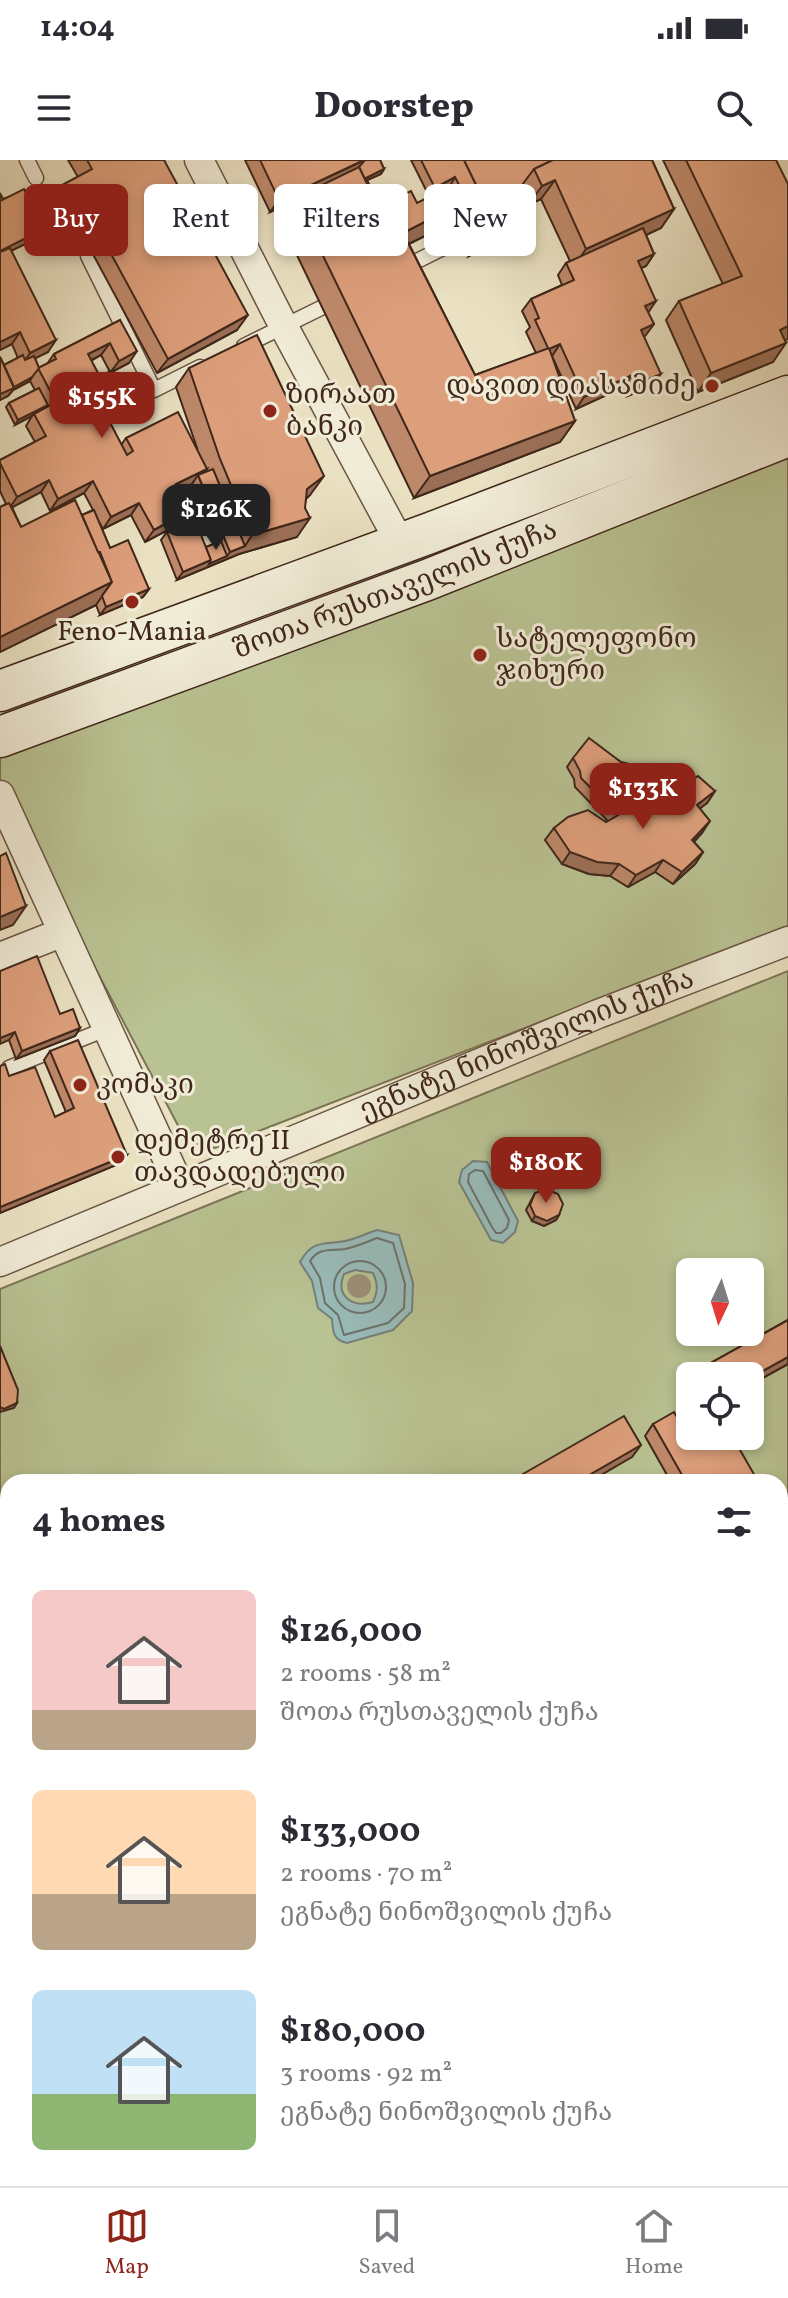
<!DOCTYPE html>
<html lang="en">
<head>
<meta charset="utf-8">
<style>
	body { margin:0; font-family:Vollkorn,"Noto Serif Georgian",serif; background:#f2f2f3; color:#2b2b33; height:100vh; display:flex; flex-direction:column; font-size:30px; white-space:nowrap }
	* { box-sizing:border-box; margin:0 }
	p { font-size:26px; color:#7c7c81 }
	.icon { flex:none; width:44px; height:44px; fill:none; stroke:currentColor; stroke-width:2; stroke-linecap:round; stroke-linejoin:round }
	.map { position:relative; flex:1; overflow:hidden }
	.sheet { position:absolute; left:0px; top:1314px; width:788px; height:712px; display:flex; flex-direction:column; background:#fff; border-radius:24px 24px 0 0; box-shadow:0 4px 12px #0003 }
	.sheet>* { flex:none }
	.top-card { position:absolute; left:24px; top:24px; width:740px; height:72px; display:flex; gap:16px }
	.needle { width:52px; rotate:184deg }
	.buttons { position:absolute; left:676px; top:1098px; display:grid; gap:16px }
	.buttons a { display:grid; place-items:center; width:88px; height:88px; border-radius:12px; background:#fff; box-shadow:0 4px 12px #0003; font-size:40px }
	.price { position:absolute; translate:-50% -68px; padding:0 18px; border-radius:16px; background:#8f2418; color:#fff; font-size:26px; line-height:52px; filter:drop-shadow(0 2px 4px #0008) }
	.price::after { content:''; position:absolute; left:50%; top:48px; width:24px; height:18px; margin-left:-12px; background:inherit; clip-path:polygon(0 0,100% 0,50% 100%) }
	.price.current { background:#222; color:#fff }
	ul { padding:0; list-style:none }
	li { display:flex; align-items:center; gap:24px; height:200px; padding:0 32px }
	li span { display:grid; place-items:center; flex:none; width:224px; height:160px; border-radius:12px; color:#555 }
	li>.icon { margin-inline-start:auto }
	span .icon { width:96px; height:96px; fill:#fffc; stroke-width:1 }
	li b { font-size:34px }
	h2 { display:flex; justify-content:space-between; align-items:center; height:96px; padding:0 32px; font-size:34px }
	.tag { padding:0 28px; border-radius:12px; background:#fff; box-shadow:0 4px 12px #0003; font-size:28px; line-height:72px }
	.tag.current { background:#8f2418; color:#fff }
	.status { display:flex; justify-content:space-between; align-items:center; height:56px; padding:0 40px; background:#fff; direction:ltr }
	.status svg { height:22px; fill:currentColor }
	header { display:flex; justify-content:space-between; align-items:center; height:104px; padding:0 32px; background:#fff; font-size:36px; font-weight:800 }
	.dock { display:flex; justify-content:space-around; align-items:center; height:112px; border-top:2px solid #e1e1e2; background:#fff; font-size:22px; color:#7c7c81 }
	.dock a { display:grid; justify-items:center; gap:4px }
	.dock .current { color:#8f2418 }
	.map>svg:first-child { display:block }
</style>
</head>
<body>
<div class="status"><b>14:04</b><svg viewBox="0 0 49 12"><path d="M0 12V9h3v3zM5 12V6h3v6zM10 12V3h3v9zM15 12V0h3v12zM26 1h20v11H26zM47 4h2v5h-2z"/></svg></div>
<header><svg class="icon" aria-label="menu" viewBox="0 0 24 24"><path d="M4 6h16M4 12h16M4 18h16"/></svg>Doorstep<svg class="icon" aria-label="search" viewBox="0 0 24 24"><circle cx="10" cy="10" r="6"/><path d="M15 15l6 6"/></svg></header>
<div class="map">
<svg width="788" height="2026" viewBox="0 0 788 2026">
	<rect width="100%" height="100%" fill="#eae1c2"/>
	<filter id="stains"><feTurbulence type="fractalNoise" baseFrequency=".0025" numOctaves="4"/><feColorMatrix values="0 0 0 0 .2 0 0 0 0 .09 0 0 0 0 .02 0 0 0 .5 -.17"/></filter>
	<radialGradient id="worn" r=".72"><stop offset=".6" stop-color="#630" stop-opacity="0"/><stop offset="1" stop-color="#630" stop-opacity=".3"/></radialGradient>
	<g fill="#b9c292" stroke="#7c7456" stroke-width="2" fill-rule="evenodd">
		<polygon points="788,288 788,766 215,988 197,984 183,975 0,627 0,594"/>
		<path d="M 788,811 L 788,2026 L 0,2026 L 0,1129 ZM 690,1112 L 750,1112 L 750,1172 L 690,1172 ZM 690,1216 L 750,1216 L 750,1276 L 690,1276 ZM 8,1322 L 780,1322 L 780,2018 L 8,2018 Z"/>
	</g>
	<g fill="#99bcba" stroke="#75807a" stroke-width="2" fill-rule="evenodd">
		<polygon points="473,1001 487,1002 518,1061 515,1072 503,1083 491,1080 459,1022 462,1010"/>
		<path d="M 377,1070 L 399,1075 L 413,1123 L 412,1151 L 393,1170 L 347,1183 C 333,1180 333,1172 332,1159 L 318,1148 L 312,1121 L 300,1102 C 313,1079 324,1085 345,1081 C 356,1079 367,1073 377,1070 ZM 355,1110 L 373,1113 C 378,1124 378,1131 373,1142 C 352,1148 335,1136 344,1114 Z"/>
	</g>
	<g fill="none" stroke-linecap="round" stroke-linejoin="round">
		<g stroke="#6c726a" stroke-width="2">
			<polygon points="475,1010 483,1011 509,1060 507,1068 501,1073 496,1073 492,1067 468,1022 469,1014"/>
			<path d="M 377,1078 L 393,1083 L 405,1124 L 404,1148 L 388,1163 L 344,1175 L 338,1155 L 325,1143 L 320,1118 L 310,1101 C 319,1087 331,1091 345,1089 C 356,1087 367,1082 377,1078 Z"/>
			<circle cx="360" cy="1127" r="26"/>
		</g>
		<defs>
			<g id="service">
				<polyline points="27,0 36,18"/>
				<polyline points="88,96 154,230 200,207"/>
				<polyline points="401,109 447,86"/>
				<polyline points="244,186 323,147"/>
				<polyline points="9,908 106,869"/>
			</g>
			<g id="minor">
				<polyline points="199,0 284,167 400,383"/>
				<polyline points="0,635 180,1027"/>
				<polyline points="0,797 61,773"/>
				<path id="s1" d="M 0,1102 L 598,854 L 788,781"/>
			</g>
			<g id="secondary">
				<polyline points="0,531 430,373 788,236"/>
				<path id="s2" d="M 0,577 L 427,420 L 788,276"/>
			</g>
		</defs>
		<use href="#service" stroke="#6a5645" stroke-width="17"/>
		<use href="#minor" stroke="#6a5645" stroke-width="31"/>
		<use href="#secondary" stroke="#40271b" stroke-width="43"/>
		<use href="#service" stroke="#f1ecd7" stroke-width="14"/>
		<use href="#minor" stroke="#f1ecd7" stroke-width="28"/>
		<use href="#secondary" stroke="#f1ecd7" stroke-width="40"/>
	</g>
	<circle fill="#9d9077" cx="359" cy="1126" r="12"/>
	<g fill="#be896a" stroke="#40271b" stroke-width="2" fill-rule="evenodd">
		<path d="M 68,0 L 164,0 L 237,170 L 157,213 L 74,59 L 11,91 L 48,192 L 35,198 L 39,208 L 47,204 L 54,194 L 120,160 L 129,203 L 111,212 L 116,221 L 107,233 L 97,238 L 121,285 L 126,278 L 197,288 L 176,227 L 189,208 L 310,335 L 306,339 L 297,377 L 239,394 L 177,420 L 161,380 L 167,372 L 206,387 L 217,383 L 192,324 L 180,330 L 173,344 L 168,347 L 166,371 L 145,382 L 131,355 L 103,369 L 99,362 L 110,388 L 149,429 L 143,437 L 100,455 L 96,445 L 0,492 L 0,347 L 6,344 L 0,331 L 0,300 L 35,282 L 26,266 L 32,256 L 15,265 L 6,247 L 9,243 L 35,230 L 30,221 L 13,230 L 8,236 L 0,240 L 0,197 L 4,205 L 18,198 L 12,184 L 0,190 L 0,33 L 3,39 L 25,31 L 45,41 L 53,30 L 78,17 ZM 101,195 L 110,212 L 100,217 L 91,201 ZM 41,332 L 50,351 L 84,333 L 93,350 L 82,355 L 21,367 L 12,347 Z"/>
		<polygon points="245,0 380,0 384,9 381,14 367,20 378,47 417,43 454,47 439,69 409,84 475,215 536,193 526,172 530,167 522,151 531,139 562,125 558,115 566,103 570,101 541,39 528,45 521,29 495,41 504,78 469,96 455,67 460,59 450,40 454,35 450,26 429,36 411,0 652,0 674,49 661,68 646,75 654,94 646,106 641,108 648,153 654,164 644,177 652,226 628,236 624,227 576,249 552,196 575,261 560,282 414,338 280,60 293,42 270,52"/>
		<polygon points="663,0 776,0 785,181 773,202 698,232 666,160 679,141 723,124"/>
		<polygon points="573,598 648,638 715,631 707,643 700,648 702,673 694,682 703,692 695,704 673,724 655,712 628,727 610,716 589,714 562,704 545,680 554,668 608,661 575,627 574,619 567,607"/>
		<polygon points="0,811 80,868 75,876 16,899 9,880"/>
		<polygon points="50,891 127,995 121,1003 0,1053 9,916 55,957 66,952 44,900"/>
		<polygon points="535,1033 559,1055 556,1060 544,1066 532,1061 526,1050"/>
		<polygon points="788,1160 788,1204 750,1225 750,1216 701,1216 709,1204"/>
		<polygon points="690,1244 690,1276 755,1316 750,1322 671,1322 645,1276 653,1264 678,1258 686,1246"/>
		<polygon points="788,1372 788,1416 780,1402 780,1377"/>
		<polygon points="788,1830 788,1855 780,1841 786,1832"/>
	</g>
	<g fill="#9b6f56" stroke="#40271b" stroke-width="2">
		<polygon points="365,0 357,11 295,38 293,42 270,52 279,40"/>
		<polygon points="384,9 381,14 363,22 366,18"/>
		<polygon points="455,17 450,26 429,36 435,28"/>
		<polygon points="555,20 541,39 528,45 542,26"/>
		<polygon points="522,25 521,29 460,59 466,51 484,41"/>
		<polygon points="84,44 74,59 54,70 65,55"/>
		<polygon points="454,47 439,69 388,94 403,73"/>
		<polygon points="674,49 661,68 573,108 586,89"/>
		<polygon points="57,66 54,70 0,96 0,91 44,69"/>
		<polygon points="510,70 504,78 469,96 475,87"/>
		<polygon points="654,94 646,106 630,113 638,101"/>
		<polygon points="656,141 648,153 645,146"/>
		<polygon points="248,155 237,170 157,213 168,199"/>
		<polygon points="654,164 645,176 632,182 641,170"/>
		<polygon points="788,166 788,179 767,189 780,170"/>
		<polygon points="20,172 12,184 0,190 0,182"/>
		<polygon points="56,180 48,192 22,205 30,193"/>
		<polygon points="110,183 101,195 80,206 88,194"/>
		<polygon points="786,183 773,202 698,232 711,213"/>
		<polygon points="560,184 552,196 548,189"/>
		<polygon points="137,191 129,203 110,213 119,201"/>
		<polygon points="661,214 652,226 628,236 637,224"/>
		<polygon points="632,215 624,227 576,249 584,237"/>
		<polygon points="32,217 30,221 13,230 8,236 0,240 0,234"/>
		<polygon points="116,221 107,233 86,244 94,232"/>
		<polygon points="48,245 34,254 32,256 15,265 18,260"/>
		<polygon points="575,261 560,282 414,338 430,316"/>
		<polygon points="207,309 200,320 198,315 192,324 168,336 176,324"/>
		<polygon points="324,316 310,335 294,348 307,329"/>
		<polygon points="49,320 41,332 9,349 17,337"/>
		<polygon points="93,321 84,333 50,351 58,339"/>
		<polygon points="181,332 173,344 156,353 165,341"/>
		<polygon points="139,343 131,355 103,369 111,357"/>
		<polygon points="310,358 297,377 239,394 177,420 183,412 211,400 227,396 230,392 245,386 252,375"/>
		<polygon points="174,359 166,371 145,382 154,370"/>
		<polygon points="112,422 96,445 0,492 0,477"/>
		<polygon points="149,429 143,437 100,455 106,447"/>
		<polygon points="715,631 707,643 689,657 697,645"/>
		<polygon points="710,661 702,673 683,692 692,680"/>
		<polygon points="570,692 619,704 610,716 589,714 562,704"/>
		<polygon points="703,692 695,704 673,724 682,712"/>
		<polygon points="663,700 655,712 628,727 636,715"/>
		<polygon points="26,746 13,765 0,770 0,757"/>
		<polygon points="80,868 75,876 16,899 22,891"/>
		<polygon points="15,872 9,880 0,884 0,878"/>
		<polygon points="127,995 121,1003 0,1053 0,1047"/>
		<polygon points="559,1055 556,1060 544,1066 532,1061 535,1056"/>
		<polygon points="788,1197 788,1204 750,1225 750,1218"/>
		<polygon points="17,1243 14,1248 0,1252 0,1247"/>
		<polygon points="641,1285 632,1297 589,1322 577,1322"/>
	</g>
	<g fill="#dd9f7b" stroke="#40271b" stroke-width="2">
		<polygon points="87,0 164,0 248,155 168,199 84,44 65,55 53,30 92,9"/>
		<polygon points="260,0 364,0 279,40"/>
		<polygon points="365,0 380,0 384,9 366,18 373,33 372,34 359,7"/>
		<polygon points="421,0 464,0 484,41 466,51 456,31 461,29 455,17 435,28"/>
		<polygon points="464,0 553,0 534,9 522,25 481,45 484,41"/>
		<polygon points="553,0 652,0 674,49 586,89 555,20 542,26 534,9"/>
		<polygon points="686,0 776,0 788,24 788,166 780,170 786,183 711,213 679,141 742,116"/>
		<polygon points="359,7 378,47 411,31 417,43 445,29 454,47 403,73 475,215 549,188 575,261 430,316 295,38"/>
		<polygon points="38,26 57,66 41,73 44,69 25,31"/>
		<polygon points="24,29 44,69 0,91 0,41"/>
		<polygon points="495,41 510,70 475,87 460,58"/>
		<polygon points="643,68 654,94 638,101 656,141 645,146 654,164 641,170 661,214 637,224 632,215 584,237 560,184 549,189 548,188 535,160 539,158 531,139 574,120 566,103"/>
		<polygon points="10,88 56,180 30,193 20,172 0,182 0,92"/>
		<polygon points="120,160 137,191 119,201 110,183 88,194 100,217 110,211 116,221 94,232 127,295 133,291 126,278 178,252 207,309 176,324 181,332 165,341 174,359 154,370 139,343 111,357 93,321 58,339 49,320 17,337 0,303 0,300 46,276 34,254 56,242 38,208 56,199 54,194"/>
		<polygon points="257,175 324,316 307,329 305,348 310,358 252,375 220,299 189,208"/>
		<polygon points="23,195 25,200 34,196 39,208 32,217 14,227 4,205"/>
		<polygon points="0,197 14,228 0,234"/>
		<polygon points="39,228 48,245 18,260 9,243"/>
		<polygon points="213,309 245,386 230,392 198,315"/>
		<polygon points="75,340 112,422 0,477 0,347 9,343 21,367"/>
		<polygon points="94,350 110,388 128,380 149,429 106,447 102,436 112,422 100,392 98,392 82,355"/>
		<polygon points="195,360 211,400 183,412 167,372"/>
		<polygon points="221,381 227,396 209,404 211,400 206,387"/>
		<polygon points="589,578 621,602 642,607 655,627 648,638 617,655 581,618 580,611 573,598"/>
		<polygon points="698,616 715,631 697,645 710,661 692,680 703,692 682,712 663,700 636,715 619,704 597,702 570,692 554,668 568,657 588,650 606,662 648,638 668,636"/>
		<polygon points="6,693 26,746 0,757 0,696"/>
		<polygon points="37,796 60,854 73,849 80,868 22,891 15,872 0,878 0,811"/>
		<polygon points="78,880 127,995 0,1047 0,906 5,904 9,916 35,907 55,957 74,948 50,891"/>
		<polygon points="546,1029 558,1034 563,1044 559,1055 547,1061 535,1056 530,1045 535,1033"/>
		<polygon points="788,1160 788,1197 750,1218 750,1216 716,1216 709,1204"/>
		<polygon points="0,1186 18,1230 17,1243 4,1249 0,1247"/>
		<polygon points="674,1252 683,1268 690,1263 690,1276 732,1276 755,1316 744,1322 686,1322 653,1264"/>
		<polygon points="624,1256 641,1285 577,1322 509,1322"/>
		<polygon points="788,1372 788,1397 780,1384 780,1377"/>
		<polygon points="788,1881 788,1907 780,1911 780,1885"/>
	</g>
	<g fill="#8f2418" stroke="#f1ecd7" stroke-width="3">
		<circle cx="712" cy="226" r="8"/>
		<circle cx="270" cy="251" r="8"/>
		<circle cx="132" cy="442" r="8"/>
		<circle cx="480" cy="495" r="8"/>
		<circle cx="80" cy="925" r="8"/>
		<circle cx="118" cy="997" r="8"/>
	</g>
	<g text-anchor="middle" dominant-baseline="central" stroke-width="6" stroke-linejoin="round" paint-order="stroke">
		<g font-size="28" fill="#40271b" stroke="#f1ecd7" text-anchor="start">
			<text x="696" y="226" text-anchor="end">დავით დიასამიძე</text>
			<text x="286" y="235">ზირაათ<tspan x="286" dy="32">ბანკი</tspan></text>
			<text x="132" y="472" text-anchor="middle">Feno-Mania</text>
			<text x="496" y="479">სატელეფონო<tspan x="496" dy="32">ჯიხური</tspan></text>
			<text x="96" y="925">კომაკი</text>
			<text x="134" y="981">დემეტრე II<tspan x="134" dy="32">თავდადებული</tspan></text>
		</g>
		<g font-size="28" fill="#40271b" stroke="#f1ecd7">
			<text stroke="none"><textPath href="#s2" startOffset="422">შოთა რუსთაველის ქუჩა</textPath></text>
			<text stroke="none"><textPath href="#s1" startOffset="570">ეგნატე ნინოშვილის ქუჩა</textPath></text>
		</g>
	</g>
	<rect width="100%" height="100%" filter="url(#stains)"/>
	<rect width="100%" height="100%" fill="url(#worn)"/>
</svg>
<div class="buttons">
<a><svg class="needle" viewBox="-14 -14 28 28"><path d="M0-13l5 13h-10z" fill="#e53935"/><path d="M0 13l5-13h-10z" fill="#7c7c81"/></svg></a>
<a><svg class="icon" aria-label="locate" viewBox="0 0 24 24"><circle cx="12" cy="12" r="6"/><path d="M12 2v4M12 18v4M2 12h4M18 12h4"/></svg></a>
</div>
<b class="price" style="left:102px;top:280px">$155K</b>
<b class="price current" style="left:216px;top:392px">$126K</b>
<b class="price" style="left:643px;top:671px">$133K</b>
<b class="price" style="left:546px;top:1045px">$180K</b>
<div class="top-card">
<a class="tag current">Buy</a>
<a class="tag">Rent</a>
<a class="tag">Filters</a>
<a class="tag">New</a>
</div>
<section class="sheet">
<h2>4 homes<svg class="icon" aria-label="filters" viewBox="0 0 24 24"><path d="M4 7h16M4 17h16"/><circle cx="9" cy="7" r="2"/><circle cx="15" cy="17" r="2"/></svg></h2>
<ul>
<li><span style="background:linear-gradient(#f6c9c9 75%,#b9a48a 0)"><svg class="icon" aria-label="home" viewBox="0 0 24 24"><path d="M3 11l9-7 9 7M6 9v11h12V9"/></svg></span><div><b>$126,000</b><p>2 rooms · 58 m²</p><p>შოთა რუსთაველის ქუჩა</p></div></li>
<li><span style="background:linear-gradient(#ffd9b3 65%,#b9a48a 0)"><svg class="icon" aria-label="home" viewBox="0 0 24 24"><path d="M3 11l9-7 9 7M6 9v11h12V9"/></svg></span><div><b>$133,000</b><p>2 rooms · 70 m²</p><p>ეგნატე ნინოშვილის ქუჩა</p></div></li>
<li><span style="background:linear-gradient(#bfe0f5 65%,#8fb573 0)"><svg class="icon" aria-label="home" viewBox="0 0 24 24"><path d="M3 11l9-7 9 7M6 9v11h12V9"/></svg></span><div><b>$180,000</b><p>3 rooms · 92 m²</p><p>ეგნატე ნინოშვილის ქუჩა</p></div></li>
</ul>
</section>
</div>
<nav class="dock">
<a class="current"><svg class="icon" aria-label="map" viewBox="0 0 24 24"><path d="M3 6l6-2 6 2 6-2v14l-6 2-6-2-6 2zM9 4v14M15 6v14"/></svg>Map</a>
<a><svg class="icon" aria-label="saved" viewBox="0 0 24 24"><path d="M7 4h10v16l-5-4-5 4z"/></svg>Saved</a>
<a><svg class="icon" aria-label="home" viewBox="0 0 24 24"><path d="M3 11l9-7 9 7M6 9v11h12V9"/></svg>Home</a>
</nav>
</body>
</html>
